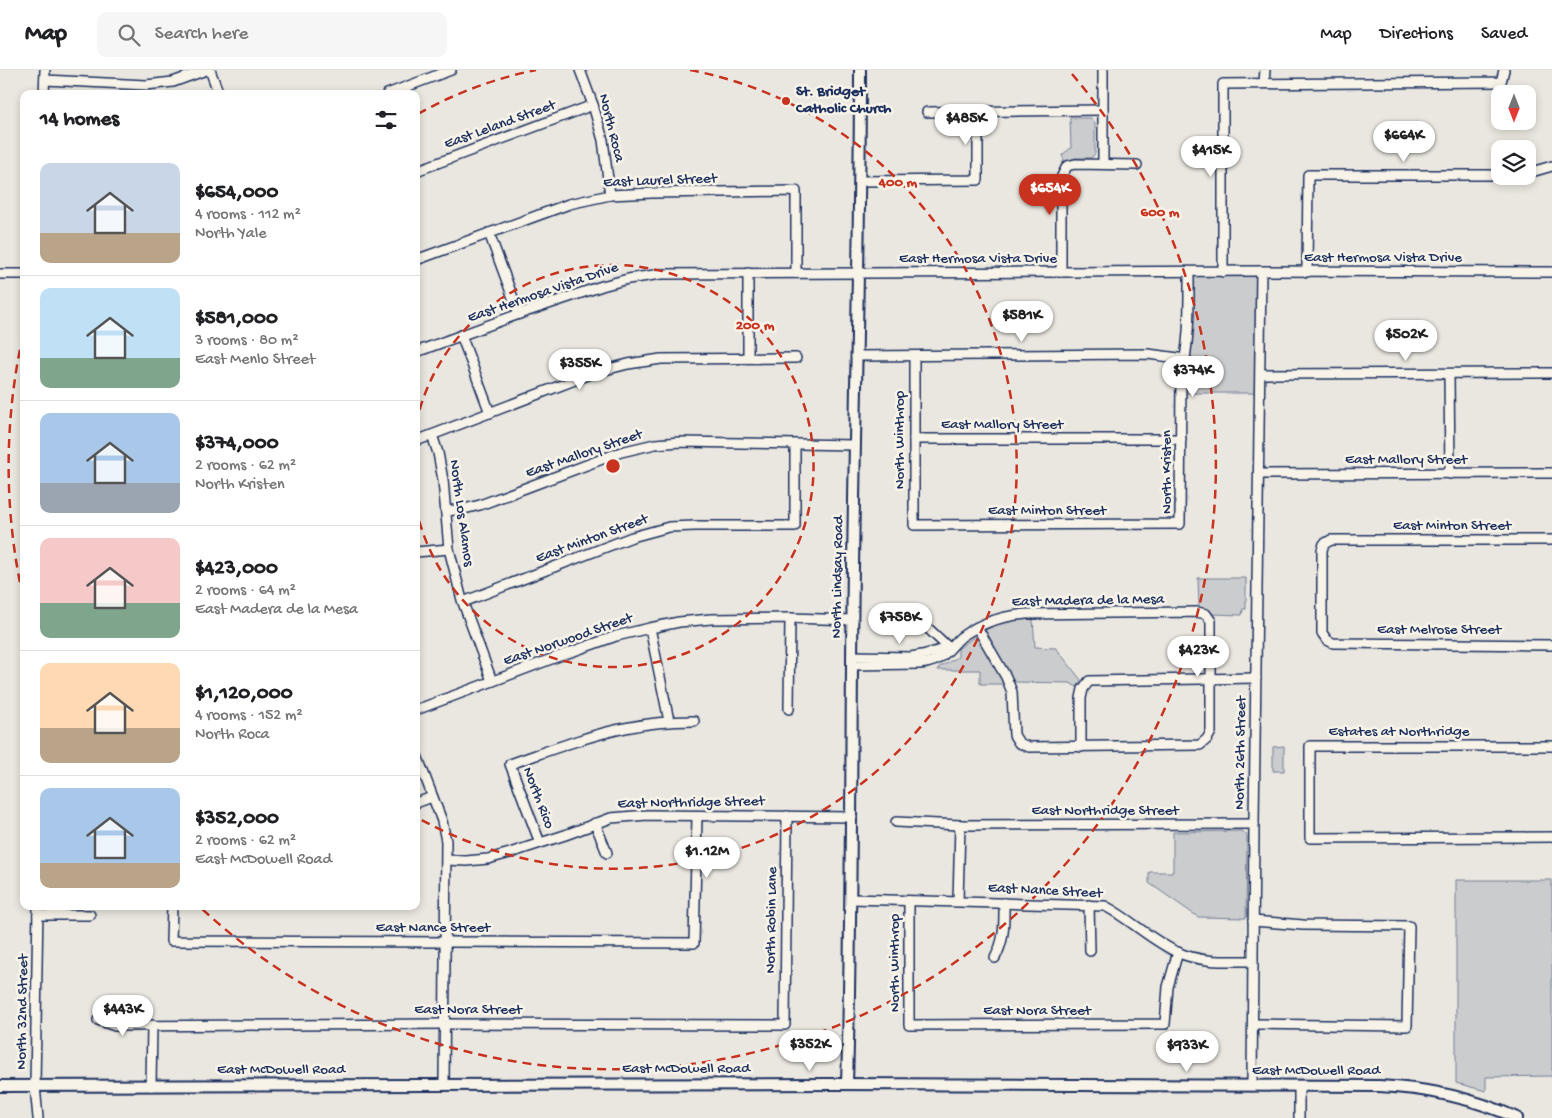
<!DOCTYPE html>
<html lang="en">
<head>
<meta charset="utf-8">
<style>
	body { margin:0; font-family:"Gochi Hand",sans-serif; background:#f6f6f6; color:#202124; height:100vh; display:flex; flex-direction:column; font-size:19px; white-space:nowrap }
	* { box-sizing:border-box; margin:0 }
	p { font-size:16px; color:#757577 }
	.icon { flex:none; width:28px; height:28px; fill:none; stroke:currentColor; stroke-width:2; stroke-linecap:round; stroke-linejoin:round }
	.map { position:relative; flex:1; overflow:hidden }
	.drawer { position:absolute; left:20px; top:20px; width:400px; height:820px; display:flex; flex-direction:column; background:#fff; border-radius:10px; box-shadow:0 2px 8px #0003 }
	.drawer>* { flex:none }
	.needle { width:32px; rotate:180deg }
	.controls { position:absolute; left:1491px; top:15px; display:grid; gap:10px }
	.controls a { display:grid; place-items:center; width:45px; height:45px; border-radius:10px; background:#fff; box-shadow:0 2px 8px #0003; font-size:25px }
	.price { position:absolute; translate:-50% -42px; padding:0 11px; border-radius:18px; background:#fff; color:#222; font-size:16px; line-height:32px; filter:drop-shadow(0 1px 2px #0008) }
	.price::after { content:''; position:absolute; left:50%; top:30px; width:15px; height:11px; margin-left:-8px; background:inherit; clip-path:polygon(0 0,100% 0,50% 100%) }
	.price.on { background:#c8321e; color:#fff }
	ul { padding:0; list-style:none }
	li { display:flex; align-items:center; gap:15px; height:125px; padding:0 20px }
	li+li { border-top:1px solid #e0e0e0 }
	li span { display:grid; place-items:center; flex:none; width:140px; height:100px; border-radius:10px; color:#555 }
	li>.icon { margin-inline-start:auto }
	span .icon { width:60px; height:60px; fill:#fffc; stroke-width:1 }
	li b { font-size:21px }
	h2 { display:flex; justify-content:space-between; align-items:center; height:60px; padding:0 20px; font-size:21px }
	header { display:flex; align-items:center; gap:30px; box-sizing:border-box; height:70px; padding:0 25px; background:#fff; border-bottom:1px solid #e0e0e0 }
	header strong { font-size:24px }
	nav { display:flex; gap:28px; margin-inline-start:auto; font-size:18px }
	.search { width:350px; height:45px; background:#f6f6f6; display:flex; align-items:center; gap:12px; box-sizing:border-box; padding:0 18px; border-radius:10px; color:#757577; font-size:19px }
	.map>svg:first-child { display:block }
</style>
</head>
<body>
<header>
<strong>Map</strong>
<div class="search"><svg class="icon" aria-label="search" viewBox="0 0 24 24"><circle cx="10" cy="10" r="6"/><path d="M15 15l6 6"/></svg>Search here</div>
<nav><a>Map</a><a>Directions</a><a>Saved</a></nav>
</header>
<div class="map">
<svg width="1552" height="1048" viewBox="0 0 1552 1048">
	<rect width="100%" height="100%" fill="#eae7e0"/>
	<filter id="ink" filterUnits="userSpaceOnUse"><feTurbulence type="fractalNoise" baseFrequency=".02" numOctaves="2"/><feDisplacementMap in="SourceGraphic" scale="10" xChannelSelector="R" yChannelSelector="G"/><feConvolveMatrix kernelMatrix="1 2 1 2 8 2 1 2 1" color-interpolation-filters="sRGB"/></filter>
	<g filter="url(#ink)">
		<g fill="#cbcccd" stroke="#737e96">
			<polygon points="1070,48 1091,48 1095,52 1095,84 1091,88 1075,88 1065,93 1062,85 1071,78"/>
			<polygon points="1261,201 1260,323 1181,323 1189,202"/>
			<polygon points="1198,508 1246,508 1246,539 1243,539 1242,545 1212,544 1206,539 1199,537"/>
			<path d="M 1018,549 L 1033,549 L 1035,577 L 1056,578 L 1081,610 L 1077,617 L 1070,613 L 1015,612 L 1003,614 L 980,614 L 980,600 L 938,600 L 938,598 L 958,587 L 958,579 C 977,563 994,553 1018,549 Z"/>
			<polygon points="1284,676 1284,701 1273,701 1273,677"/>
			<polygon points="1242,761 1245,763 1247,766 1246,848 1198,847 1149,813 1149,802 1173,802 1173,762"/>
			<polygon points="1456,810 1552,810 1552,1006 1486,1007 1486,1021 1456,1013"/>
		</g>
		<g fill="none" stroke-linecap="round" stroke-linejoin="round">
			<defs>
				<g id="minor">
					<polyline points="210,0 219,24"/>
					<polyline points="580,0 593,35 603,70 610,125"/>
					<polyline points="45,10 146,15 173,12 206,0"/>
					<polyline points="1264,13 1265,0"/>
					<polyline points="44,24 45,0"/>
					<polyline points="387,24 451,0"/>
					<polyline points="927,42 1103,40"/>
					<polyline points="1103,94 1103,0"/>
					<polyline points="416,101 593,35"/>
					<polyline points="1528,103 1552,96"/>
					<polyline points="860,111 978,110 978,41"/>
					<polyline points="489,163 519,244"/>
					<polyline points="416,190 569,134 610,125 652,123 796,121 796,203"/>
					<polyline points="1061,202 1061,118 1062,106 1067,96 1075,94 1137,95"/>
					<polyline points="1223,202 1223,14 1501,12 1504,0"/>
					<polyline points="1307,202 1308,105 1500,105"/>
					<polyline points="0,204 24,204"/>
					<polyline points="461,265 490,343"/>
					<polyline points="416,282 519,244 602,216 628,209 661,204 1261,201 1552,202"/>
					<polyline points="856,286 1148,284 1186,289"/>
					<path d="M 914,286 L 914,455 L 1180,454 L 1181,307 C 1190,273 1189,238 1189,202"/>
					<polyline points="748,288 748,203"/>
					<polyline points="1261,304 1552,303"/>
					<polyline points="1449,304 1450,404"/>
					<polyline points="432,365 438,383 443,410 449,479 462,530 492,611"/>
					<polyline points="914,369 1181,369"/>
					<polyline points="416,371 593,303 628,294 661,289 796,288"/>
					<polyline points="1259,404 1552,403"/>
					<polyline points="446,441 464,439 480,435 621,382 655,374 680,372 854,375"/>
					<polyline points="1552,470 1331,470 1324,474 1322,480 1322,563 1327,570 1333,573 1552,575"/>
					<polyline points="416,482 449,479"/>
					<polyline points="463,532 632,467 669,457 695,456 795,456 795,375"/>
					<polyline points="917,548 949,578"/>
					<polyline points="650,558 669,651"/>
					<polyline points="852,586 911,587 922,585 949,578"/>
					<path d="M 852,595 L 920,594 C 928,593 937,591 942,586 C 949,581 954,573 961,567 C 981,552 1002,546 1026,544 L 1197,542 L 1206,544 L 1211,551 L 1211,662 L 1207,669 L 1200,675 L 1029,677 L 1019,673 L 1014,665 L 1012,622 L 1006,607 L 977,557"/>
					<polyline points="789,639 790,548"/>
					<polyline points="416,640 554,588 616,566 650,558 679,552 711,549 790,548 853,550"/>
					<polyline points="1552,676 1310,676 1310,768 1552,767"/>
					<polyline points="1081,677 1081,628 1083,619 1089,611 1256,608"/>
					<polyline points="416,683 442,751 446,771 444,1015"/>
					<polyline points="416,733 432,727"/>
					<polyline points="896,752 960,755 1254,754"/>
					<polyline points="595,753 607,783"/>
					<path d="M 540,773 L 510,694 C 548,681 586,666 625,658 C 648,653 671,651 694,651"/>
					<polyline points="447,790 466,791 488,789 510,783 565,765 611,748 647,745 852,747"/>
					<path d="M 851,829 L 1105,836 C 1130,849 1151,870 1177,882 C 1201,893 1227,891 1253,891"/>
					<polyline points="909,831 909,955 1165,954 1168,917 1178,882"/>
					<polyline points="958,831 960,755"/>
					<polyline points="1089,835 1090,881"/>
					<polyline points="38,836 35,1016 38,1048"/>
					<polyline points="172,836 171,871 694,873 697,746"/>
					<polyline points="38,845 90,845"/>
					<polyline points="1253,851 1303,855 1409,856 1407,956 1253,954"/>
					<path d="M 995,888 C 1005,869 1004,854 1004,833"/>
					<polyline points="98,950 115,956 445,954 785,955 787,746"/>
					<polyline points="1252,1015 1254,754 1261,201"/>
					<polyline points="151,1016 152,955"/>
					<polyline points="1299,1048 1299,1016"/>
				</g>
				<g id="major">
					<path d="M 847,1014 C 851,875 851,735 852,596 C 853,397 860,199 860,0"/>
					<path d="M 0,1016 L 834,1014 L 1379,1016 C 1427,1018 1473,1028 1517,1048"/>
				</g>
			</defs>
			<use href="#minor" stroke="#1b2f5e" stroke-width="12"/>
			<use href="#major" stroke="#1b2f5e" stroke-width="14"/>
			<use href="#minor" stroke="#f7f3e8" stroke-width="9"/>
			<use href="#major" stroke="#f7f3e8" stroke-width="10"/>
		</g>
	</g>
	<g fill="none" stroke="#c8321e" stroke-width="2.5" stroke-dasharray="9 6">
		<path d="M416 354A201 201 0 1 1 416 438"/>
		<path d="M418 44A403 403 0 0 1 536 0M690 0A403 403 0 1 1 418 748"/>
		<path d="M23 527A604 604 0 0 1 23 265M1072 4A604 604 0 0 1 201 838"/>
	</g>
	<circle fill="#c8321e" stroke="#f7f3e8" stroke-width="2" cx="786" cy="31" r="5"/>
	<g text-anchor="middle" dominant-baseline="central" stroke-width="5" stroke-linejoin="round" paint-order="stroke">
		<g font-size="15" font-weight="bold" fill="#1b2f5e" stroke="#f7f3e8" text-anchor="start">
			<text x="796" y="22">St. Bridget<tspan x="796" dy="17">Catholic Church</tspan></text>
		</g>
		<g font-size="15" fill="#1b2f5e" stroke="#f7f3e8">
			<text transform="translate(500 55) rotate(-20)">East Leland Street</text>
			<text transform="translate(611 58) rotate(76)">North Roca</text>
			<text transform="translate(660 111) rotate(-2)">East Laurel Street</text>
			<text x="1383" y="188">East Hermosa Vista Drive</text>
			<text x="978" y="189">East Hermosa Vista Drive</text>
			<text transform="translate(543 223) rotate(-19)">East Hermosa Vista Drive</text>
			<text x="1002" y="355">East Mallory Street</text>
			<text transform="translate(900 370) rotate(-90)">North Winthrop</text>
			<text transform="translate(584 384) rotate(-19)">East Mallory Street</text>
			<text x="1406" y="390">East Mallory Street</text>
			<text transform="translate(1167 402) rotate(-90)">North Kristen</text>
			<text x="1047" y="441">East Minton Street</text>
			<text transform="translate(461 443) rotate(82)">North Los Alamos</text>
			<text x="1452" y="456">East Minton Street</text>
			<text transform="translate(592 469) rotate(-20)">East Minton Street</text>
			<text transform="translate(838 507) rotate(-89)">North Lindsay Road</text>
			<text transform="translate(1088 531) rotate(-1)">East Madera de la Mesa</text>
			<text x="1439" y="560">East Melrose Street</text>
			<text transform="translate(568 570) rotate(-19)">East Norwood Street</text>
			<text x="1399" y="662">Estates at Northridge</text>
			<text transform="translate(1241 683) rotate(-89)">North 26th Street</text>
			<text transform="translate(538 728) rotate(69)">North Rico</text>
			<text transform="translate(691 733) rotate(-1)">East Northridge Street</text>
			<text x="1105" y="741">East Northridge Street</text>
			<text transform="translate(1045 821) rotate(3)">East Nance Street</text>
			<text transform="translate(772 850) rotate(-89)">North Robin Lane</text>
			<text x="433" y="858">East Nance Street</text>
			<text transform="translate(895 893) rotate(-90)">North Winthrop</text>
			<text x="468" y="940">East Nora Street</text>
			<text x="1037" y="941">East Nora Street</text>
			<text transform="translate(23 942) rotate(-89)">North 32nd Street</text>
			<text x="686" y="999">East McDowell Road</text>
			<text x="281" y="1000">East McDowell Road</text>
			<text x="1316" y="1001">East McDowell Road</text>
		</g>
	</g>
	<circle cx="613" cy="396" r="8" fill="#c8321e" stroke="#f7f3e8" stroke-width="2.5"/>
	<g font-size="15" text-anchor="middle" font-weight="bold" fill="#c8321e" stroke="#f7f3e8" stroke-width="5" stroke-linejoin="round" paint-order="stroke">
		<text x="898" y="116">400 m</text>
		<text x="1160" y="146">600 m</text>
		<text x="755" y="259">200 m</text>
	</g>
</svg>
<div class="controls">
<a><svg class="needle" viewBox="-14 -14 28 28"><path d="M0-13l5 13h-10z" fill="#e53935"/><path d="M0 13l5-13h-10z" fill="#757577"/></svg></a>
<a><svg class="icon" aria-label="layers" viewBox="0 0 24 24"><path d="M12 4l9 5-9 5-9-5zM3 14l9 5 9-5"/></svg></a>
</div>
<b class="price" style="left:966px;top:76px">$485K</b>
<b class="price" style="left:1404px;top:93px">$664K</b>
<b class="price" style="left:1211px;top:108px">$415K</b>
<b class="price on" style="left:1050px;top:146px">$654K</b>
<b class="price" style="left:1022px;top:273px">$581K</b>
<b class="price" style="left:1406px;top:292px">$502K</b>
<b class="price" style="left:580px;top:321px">$355K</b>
<b class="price" style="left:1193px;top:328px">$374K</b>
<b class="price" style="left:900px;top:575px">$758K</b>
<b class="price" style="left:1198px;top:608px">$423K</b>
<b class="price" style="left:707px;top:809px">$1.12M</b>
<b class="price" style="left:123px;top:967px">$443K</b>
<b class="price" style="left:810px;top:1002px">$352K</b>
<b class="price" style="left:1187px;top:1003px">$933K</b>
<section class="drawer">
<h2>14 homes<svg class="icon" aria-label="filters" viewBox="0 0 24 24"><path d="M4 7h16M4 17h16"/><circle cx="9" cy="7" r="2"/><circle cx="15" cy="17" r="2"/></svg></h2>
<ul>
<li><span style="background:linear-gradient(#c9d6e8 70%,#b9a48a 0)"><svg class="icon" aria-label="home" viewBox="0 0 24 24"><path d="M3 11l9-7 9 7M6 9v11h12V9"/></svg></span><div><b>$654,000</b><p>4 rooms · 112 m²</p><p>North Yale</p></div></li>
<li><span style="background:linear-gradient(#bfe0f5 70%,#7fa58c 0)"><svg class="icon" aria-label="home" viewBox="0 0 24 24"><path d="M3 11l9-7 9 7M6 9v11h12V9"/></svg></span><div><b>$581,000</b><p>3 rooms · 80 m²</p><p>East Menlo Street</p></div></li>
<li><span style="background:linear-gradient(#a9c7e8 70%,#9aa5b1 0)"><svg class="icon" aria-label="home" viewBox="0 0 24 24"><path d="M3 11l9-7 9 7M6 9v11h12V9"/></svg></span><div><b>$374,000</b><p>2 rooms · 62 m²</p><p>North Kristen</p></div></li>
<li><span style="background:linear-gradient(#f6c9c9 65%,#7fa58c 0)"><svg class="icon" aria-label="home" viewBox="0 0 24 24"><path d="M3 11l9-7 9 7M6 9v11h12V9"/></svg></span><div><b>$423,000</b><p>2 rooms · 64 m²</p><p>East Madera de la Mesa</p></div></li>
<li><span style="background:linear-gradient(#ffd9b3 65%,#b9a48a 0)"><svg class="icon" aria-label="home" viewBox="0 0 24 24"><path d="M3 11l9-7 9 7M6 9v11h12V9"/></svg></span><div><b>$1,120,000</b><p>4 rooms · 152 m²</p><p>North Roca</p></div></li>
<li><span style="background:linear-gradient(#a9c7e8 75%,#b9a48a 0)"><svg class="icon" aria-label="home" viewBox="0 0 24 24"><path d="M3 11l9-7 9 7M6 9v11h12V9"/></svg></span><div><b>$352,000</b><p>2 rooms · 62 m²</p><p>East McDowell Road</p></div></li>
</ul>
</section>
</div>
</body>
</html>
